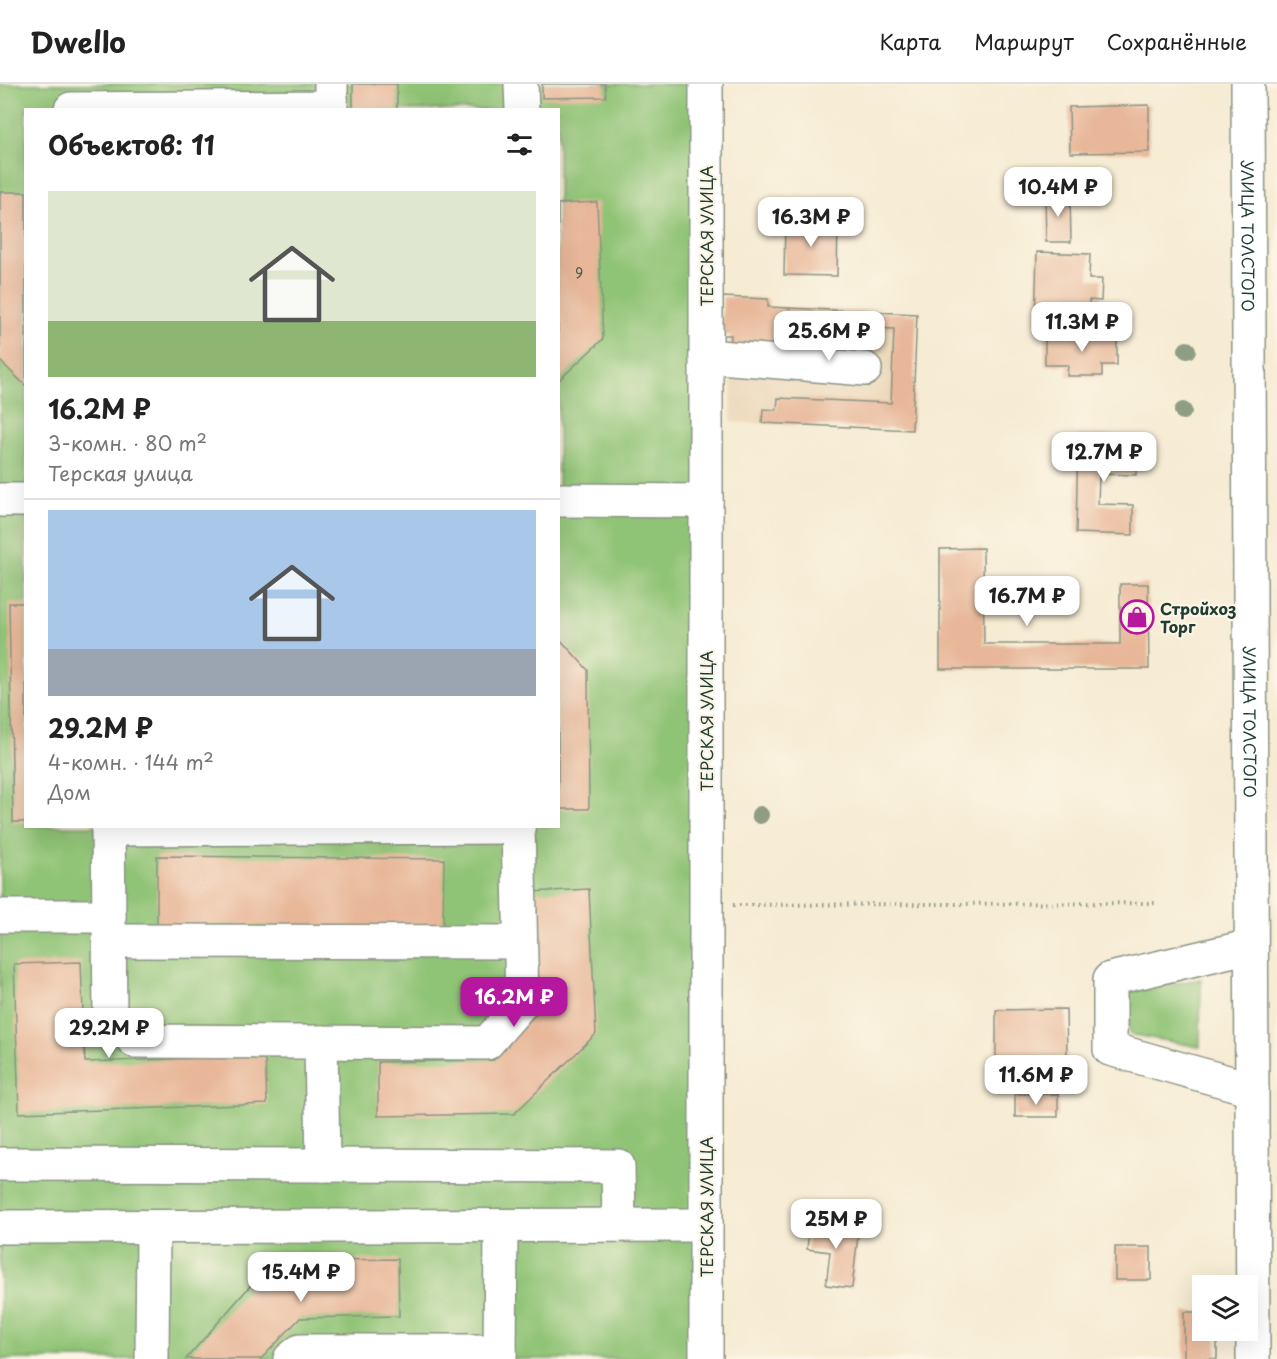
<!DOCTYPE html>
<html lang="ru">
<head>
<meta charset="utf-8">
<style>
	body { margin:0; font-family:"Playpen Sans",sans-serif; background:#f2f2f2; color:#222; height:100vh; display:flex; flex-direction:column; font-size:22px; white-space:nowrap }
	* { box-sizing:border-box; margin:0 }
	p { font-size:20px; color:#767676 }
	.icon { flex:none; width:33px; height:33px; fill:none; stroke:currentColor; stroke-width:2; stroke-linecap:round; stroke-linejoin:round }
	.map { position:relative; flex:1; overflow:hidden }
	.drawer { position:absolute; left:24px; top:24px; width:536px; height:720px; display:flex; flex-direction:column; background:#fff; border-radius:0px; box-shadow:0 6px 24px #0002 }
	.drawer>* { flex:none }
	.controls { position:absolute; left:1192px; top:1191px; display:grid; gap:12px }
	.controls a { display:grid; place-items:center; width:66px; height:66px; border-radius:0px; background:#fff; box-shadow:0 6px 24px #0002; font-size:30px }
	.price { position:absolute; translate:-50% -51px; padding:0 14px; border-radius:12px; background:#fff; color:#222; font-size:20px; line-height:39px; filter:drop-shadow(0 2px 3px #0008) }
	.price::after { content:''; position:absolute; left:50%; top:36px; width:18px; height:14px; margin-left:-9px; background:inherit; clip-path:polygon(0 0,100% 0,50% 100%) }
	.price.current { background:#b5179e; color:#fff }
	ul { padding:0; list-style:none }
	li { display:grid; align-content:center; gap:12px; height:318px; padding:0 24px }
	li+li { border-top:2px solid #e0e0e0 }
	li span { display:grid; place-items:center; height:186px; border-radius:0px; color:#555 }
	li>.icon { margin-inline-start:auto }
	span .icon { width:108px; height:108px; fill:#fffc; stroke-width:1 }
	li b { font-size:26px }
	h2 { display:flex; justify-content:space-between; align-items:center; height:72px; padding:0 24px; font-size:26px }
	header { display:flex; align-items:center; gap:36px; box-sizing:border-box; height:84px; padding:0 30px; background:#fff; border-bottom:2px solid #e0e0e0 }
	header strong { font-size:28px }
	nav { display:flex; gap:33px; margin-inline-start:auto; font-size:21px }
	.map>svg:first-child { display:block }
</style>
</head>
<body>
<header>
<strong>Dwello</strong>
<nav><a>Карта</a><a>Маршрут</a><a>Сохранённые</a></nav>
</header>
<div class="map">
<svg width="1277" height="1275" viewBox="0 0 1277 1275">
	<rect width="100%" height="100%" fill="#fcf5e5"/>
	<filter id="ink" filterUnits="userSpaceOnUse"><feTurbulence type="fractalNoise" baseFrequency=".0167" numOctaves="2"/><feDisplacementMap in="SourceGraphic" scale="12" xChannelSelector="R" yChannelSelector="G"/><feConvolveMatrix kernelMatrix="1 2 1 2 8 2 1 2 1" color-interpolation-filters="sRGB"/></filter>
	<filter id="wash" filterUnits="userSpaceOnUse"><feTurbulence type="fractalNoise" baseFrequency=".008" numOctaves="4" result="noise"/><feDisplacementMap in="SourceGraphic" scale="24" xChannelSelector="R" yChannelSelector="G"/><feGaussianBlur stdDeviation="1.35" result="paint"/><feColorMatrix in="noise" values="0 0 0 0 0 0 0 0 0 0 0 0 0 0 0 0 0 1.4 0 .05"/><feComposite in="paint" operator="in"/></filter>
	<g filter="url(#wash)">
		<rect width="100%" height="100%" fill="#f6ebd3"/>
		<polygon fill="#ebd8ba" points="723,213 768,215 769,223 917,230 912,346 731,338 731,252 721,251"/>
		<g fill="#8fc374" stroke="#578054" stroke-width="1.5" fill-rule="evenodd">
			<path d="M 0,0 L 706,0 L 706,1275 L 0,1275 ZM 26,26 L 558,26 L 558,742 L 26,742 Z"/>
			<polygon points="1201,895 1200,963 1129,950 1129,908"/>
		</g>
		<g id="blocks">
			<g fill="#e8b799">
				<rect x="353" y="0" width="44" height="26"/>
				<polygon points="542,0 605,0 606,13 542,14"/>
				<polygon points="1149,21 1149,68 1070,69 1069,23"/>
				<polygon points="0,108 26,108 26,302 0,277"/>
				<polygon points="1045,110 1070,110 1071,158 1046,158"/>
				<polygon points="597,118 603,255 558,297 558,120"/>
				<polygon points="785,136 838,137 837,192 784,191"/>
				<polygon points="1037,168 1090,170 1089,195 1102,195 1101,217 1089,216 1088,240 1035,239"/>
				<polygon points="723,213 768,215 768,223 917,230 912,346 762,339 763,325 777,326 778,314 891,319 894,245 776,240 774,266 730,264 731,251 721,251"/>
				<polygon points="1045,250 1117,250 1117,281 1102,281 1102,292 1067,292 1068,281 1045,281"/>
				<polygon points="1078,351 1137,352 1136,391 1099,390 1098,420 1133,421 1133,451 1076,449"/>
				<polygon points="983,464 984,560 1120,560 1120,500 1148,500 1149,585 940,585 940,465"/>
				<polygon points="9,519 26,519 26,738 13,738"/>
				<polygon points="558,553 588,586 589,725 558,725"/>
				<polygon points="157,772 444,775 443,844 157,841"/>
				<polygon points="589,805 596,950 514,1030 378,1032 378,978 494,976 536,927 530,808"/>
				<polygon points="81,878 85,978 265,972 267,1020 19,1029 14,880"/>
				<polygon points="1066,925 1067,973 996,975 996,926"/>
				<rect x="1015" y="1010" width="43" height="23"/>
				<polygon points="810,1137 859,1142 852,1204 826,1201 830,1168 807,1165"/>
				<rect x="1115" y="1163" width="36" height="33"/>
				<polygon points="398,1175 399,1232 300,1234 261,1275 186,1275 272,1177"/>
				<polygon points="1184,1228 1203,1228 1203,1246 1217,1246 1217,1275 1184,1275"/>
			</g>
		</g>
	</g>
	<g filter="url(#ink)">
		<use href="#blocks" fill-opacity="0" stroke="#8a9484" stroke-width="1.5"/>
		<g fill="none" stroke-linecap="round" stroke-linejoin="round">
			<defs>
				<g id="minor">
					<polyline points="521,0 522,26"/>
					<polyline points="706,0 706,1275"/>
					<path id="s1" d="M 1248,0 L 1253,1275"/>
					<polyline points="71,25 331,23 331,0"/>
					<polyline points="706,272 865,285"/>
					<polyline points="0,416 26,416"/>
					<polyline points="558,416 706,417"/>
					<polyline points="108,742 110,932 135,957 487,959 522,919 518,742"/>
					<polyline points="108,745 518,743"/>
					<polyline points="0,832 109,832"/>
					<polyline points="109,857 520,858"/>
					<polyline points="1251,862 1110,895 1110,965 1252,1005"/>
					<polyline points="321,958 323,1081"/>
					<polyline points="0,1080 618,1082 619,1141"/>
					<polyline points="0,1143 706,1141"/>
					<polyline points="152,1275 153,1143"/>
					<polyline points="290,1275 300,1267 500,1267"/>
					<polyline points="500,1275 501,1142"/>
				</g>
			</defs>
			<use href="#minor" stroke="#8a9484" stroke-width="36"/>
			<polyline stroke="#8a9484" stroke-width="4" stroke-dasharray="1.5 4.5" stroke-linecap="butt" points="733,821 1159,819"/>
			<use href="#minor" stroke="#fff" stroke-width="33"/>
		</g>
		<g fill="#8f9d84">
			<circle cx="1187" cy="266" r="9"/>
			<circle cx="1183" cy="327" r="9"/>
			<circle cx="760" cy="731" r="9"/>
		</g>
	</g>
	<defs>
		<symbol id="shop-ring" viewBox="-11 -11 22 22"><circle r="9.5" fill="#fcf5e5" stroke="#b5179e" stroke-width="1.5"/><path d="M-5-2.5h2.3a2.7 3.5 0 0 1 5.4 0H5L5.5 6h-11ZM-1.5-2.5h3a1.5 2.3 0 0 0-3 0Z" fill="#b5179e"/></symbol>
	</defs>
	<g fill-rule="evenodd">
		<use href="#shop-ring" x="1118" y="514" width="38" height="38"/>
	</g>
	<g text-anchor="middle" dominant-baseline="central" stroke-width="4.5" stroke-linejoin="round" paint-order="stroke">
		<g font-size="14" fill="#515c4d">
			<text x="579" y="188">9</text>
		</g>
		<g font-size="16" fill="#1f3d34" stroke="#fcf5e5">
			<text transform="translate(706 152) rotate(-90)">ТЕРСКАЯ УЛИЦА</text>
			<text stroke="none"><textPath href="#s1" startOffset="152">УЛИЦА ТОЛСТОГО</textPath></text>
			<text transform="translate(706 637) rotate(-90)">ТЕРСКАЯ УЛИЦА</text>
			<text stroke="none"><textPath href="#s1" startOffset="638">УЛИЦА ТОЛСТОГО</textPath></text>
			<text transform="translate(706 1123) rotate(-90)">ТЕРСКАЯ УЛИЦА</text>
		</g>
		<g font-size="16" font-weight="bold" fill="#1f3d34" stroke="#fcf5e5" text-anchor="start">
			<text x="1160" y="524">Стройхоз<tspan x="1160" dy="18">Торг</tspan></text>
		</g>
	</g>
</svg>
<div class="controls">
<a><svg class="icon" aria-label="layers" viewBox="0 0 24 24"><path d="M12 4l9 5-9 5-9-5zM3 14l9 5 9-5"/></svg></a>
</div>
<b class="price" style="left:1058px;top:134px">10.4M ₽</b>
<b class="price" style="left:811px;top:164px">16.3M ₽</b>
<b class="price" style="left:1082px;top:269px">11.3M ₽</b>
<b class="price" style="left:829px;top:278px">25.6M ₽</b>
<b class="price" style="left:1104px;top:399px">12.7M ₽</b>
<b class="price" style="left:1027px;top:543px">16.7M ₽</b>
<b class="price current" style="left:514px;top:944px">16.2M ₽</b>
<b class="price" style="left:109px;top:975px">29.2M ₽</b>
<b class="price" style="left:1036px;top:1022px">11.6M ₽</b>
<b class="price" style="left:836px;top:1166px">25M ₽</b>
<b class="price" style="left:301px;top:1219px">15.4M ₽</b>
<section class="drawer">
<h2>Объектов: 11<svg class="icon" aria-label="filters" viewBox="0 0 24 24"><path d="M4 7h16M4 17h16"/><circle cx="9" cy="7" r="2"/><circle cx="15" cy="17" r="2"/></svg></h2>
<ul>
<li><span style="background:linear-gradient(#dfe7d0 70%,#8fb573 0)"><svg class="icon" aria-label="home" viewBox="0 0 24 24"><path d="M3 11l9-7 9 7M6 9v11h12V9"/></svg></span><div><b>16.2M ₽</b><p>3-комн. · 80 m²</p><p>Терская улица</p></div></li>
<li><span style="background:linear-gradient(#a9c7e8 75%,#9aa5b1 0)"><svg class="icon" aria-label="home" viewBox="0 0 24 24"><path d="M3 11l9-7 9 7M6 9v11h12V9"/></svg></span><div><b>29.2M ₽</b><p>4-комн. · 144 m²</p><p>Дом</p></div></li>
</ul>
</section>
</div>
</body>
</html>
